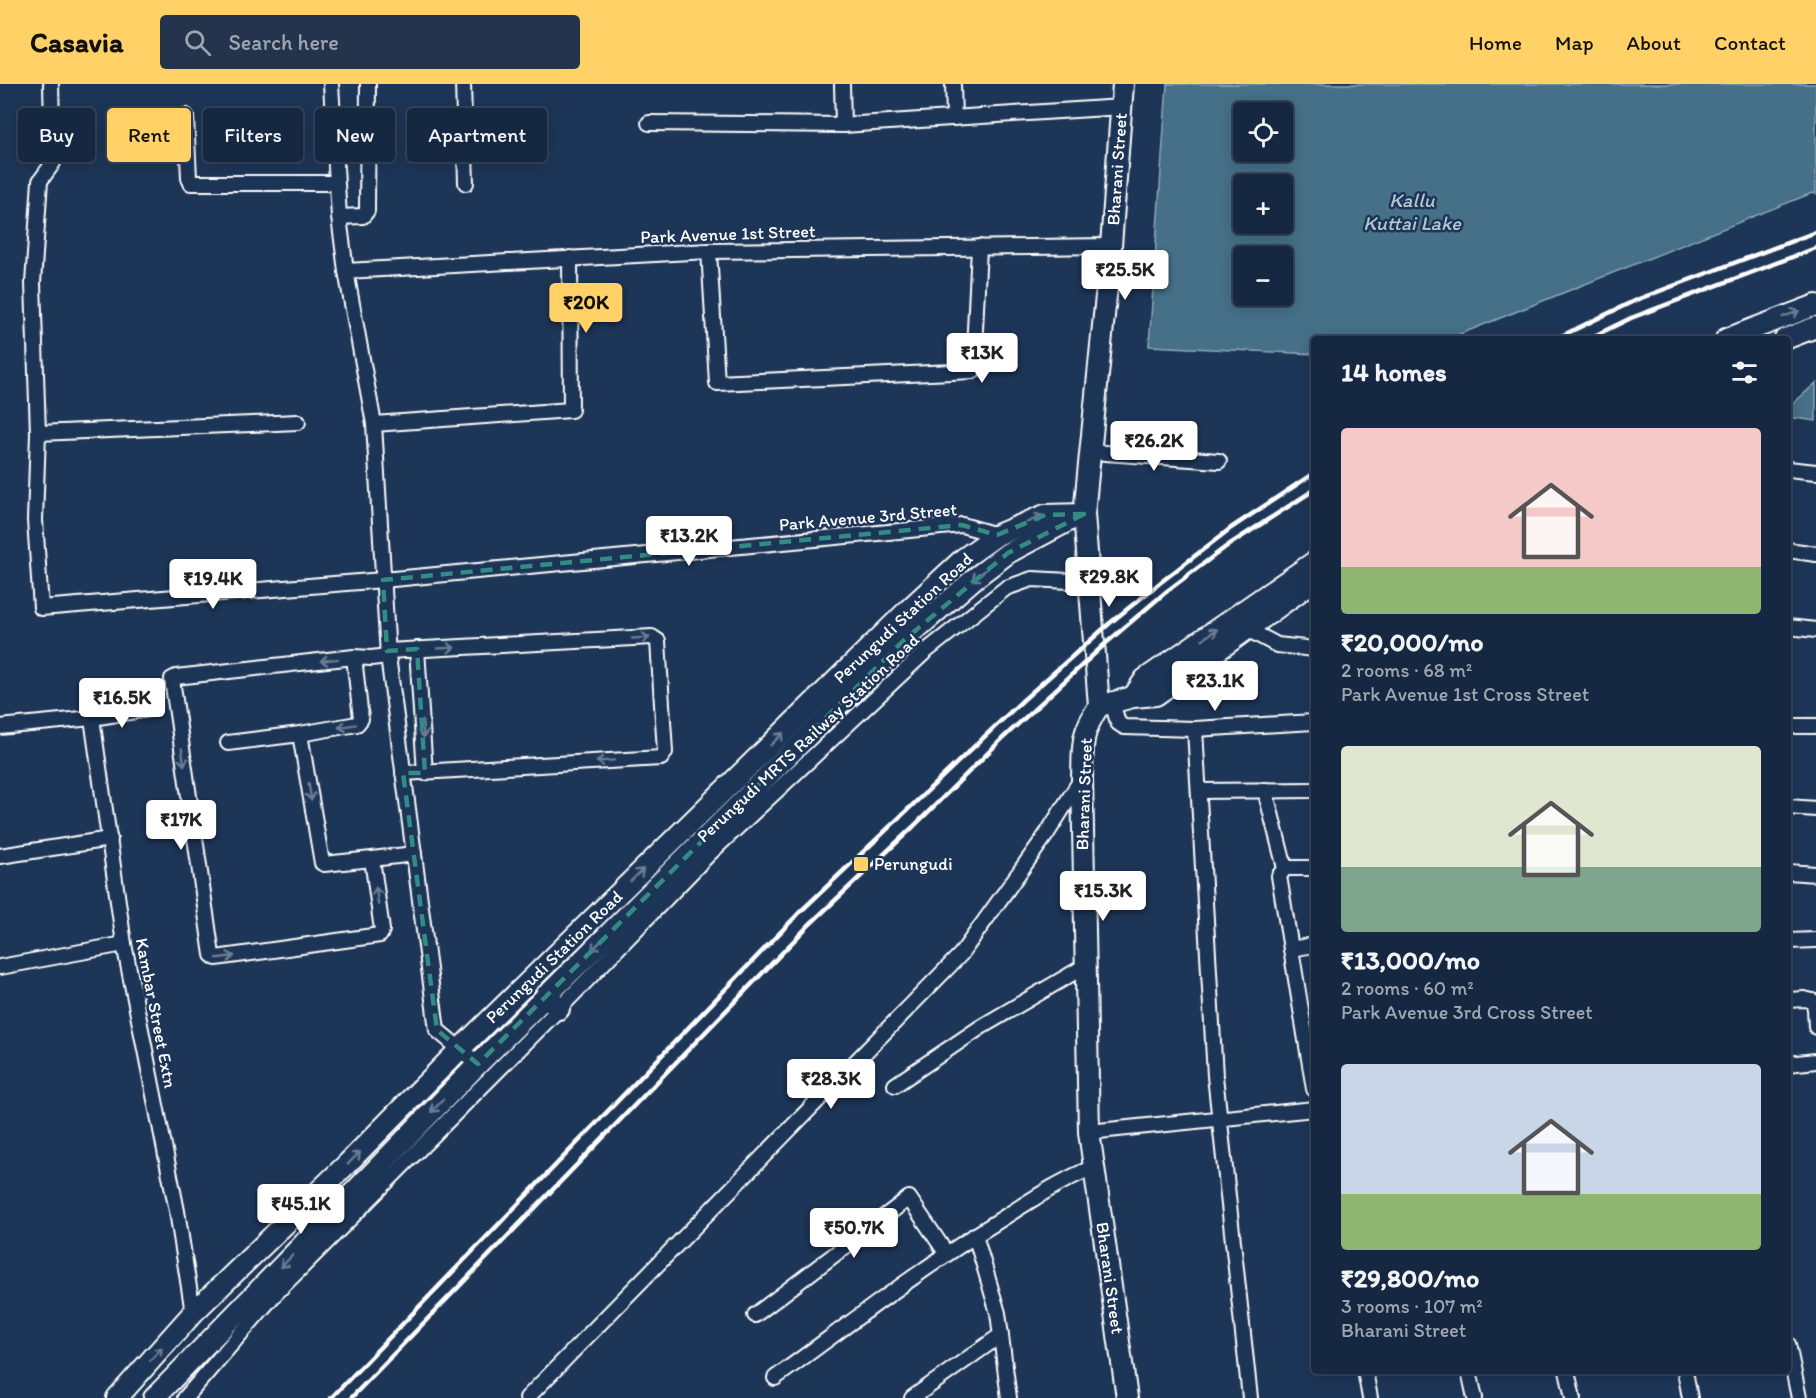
<!DOCTYPE html>
<html lang="en">
<head>
<meta charset="utf-8">
<style>
	body { margin:0; font-family:Itim,sans-serif; background:#23344c; color:#f1f3f6; height:100vh; display:flex; flex-direction:column; font-size:22px; white-space:nowrap }
	* { box-sizing:border-box; margin:0 }
	p { font-size:20px; color:#9ea6b1 }
	.icon { flex:none; width:33px; height:33px; fill:none; stroke:currentColor; stroke-width:2; stroke-linecap:round; stroke-linejoin:round }
	.map { position:relative; flex:1; overflow:hidden }
	.panel { position:absolute; left:1311px; top:252px; width:480px; height:1038px; display:flex; flex-direction:column; background:#162841; border-radius:6px; box-shadow:0 3px 15px #0003,0 0 0 2px #35445a }
	.panel>* { flex:none }
	.top-card { position:absolute; left:18px; top:24px; width:570px; height:54px; display:flex; gap:12px }
	.buttons { position:absolute; left:1233px; top:18px; display:grid; gap:12px }
	.buttons a { display:grid; place-items:center; width:60px; height:60px; border-radius:6px; background:#162841; box-shadow:0 3px 15px #0003,0 0 0 2px #35445a; font-size:30px }
	.price { position:absolute; translate:-50% -51px; padding:0 14px; border-radius:6px; background:#fff; color:#222; font-size:20px; line-height:39px; filter:drop-shadow(0 2px 3px #0008) }
	.price::after { content:''; position:absolute; left:50%; top:36px; width:18px; height:14px; margin-left:-9px; background:inherit; clip-path:polygon(0 0,100% 0,50% 100%) }
	.price.current { background:#ffd166; color:#111 }
	ul { padding:0; list-style:none }
	li { display:grid; align-content:center; gap:12px; height:318px; padding:0 30px }
	li span { display:grid; place-items:center; height:186px; border-radius:6px; color:#555 }
	li>.icon { margin-inline-start:auto }
	span .icon { width:108px; height:108px; fill:#fffc; stroke-width:1 }
	li b { font-size:26px }
	h2 { display:flex; justify-content:space-between; align-items:center; height:72px; padding:0 30px; font-size:26px }
	.chip { padding:0 21px; border-radius:6px; background:#162841; box-shadow:0 3px 15px #0003,0 0 0 2px #35445a; font-size:21px; line-height:54px }
	.chip.current { background:#ffd166; color:#111 }
	header { display:flex; align-items:center; gap:36px; box-sizing:border-box; height:84px; padding:0 30px; background:#ffd166; color:#111 }
	header strong { font-size:28px }
	nav { display:flex; gap:33px; margin-inline-start:auto; font-size:21px }
	.search { width:420px; height:54px; background:#23344c; display:flex; align-items:center; gap:15px; box-sizing:border-box; padding:0 21px; border-radius:6px; color:#9ea6b1; font-size:22px }
	.map>svg:first-child { display:block }
</style>
</head>
<body>
<header>
<strong>Casavia</strong>
<div class="search"><svg class="icon" aria-label="search" viewBox="0 0 24 24"><circle cx="10" cy="10" r="6"/><path d="M15 15l6 6"/></svg>Search here</div>
<nav><a>Home</a><a>Map</a><a>About</a><a>Contact</a></nav>
</header>
<div class="map">
<svg width="1816" height="1314" viewBox="0 0 1816 1314">
	<rect width="100%" height="100%" fill="#1d3557"/>
	<filter id="ink" filterUnits="userSpaceOnUse"><feTurbulence type="fractalNoise" baseFrequency=".0167" numOctaves="2"/><feDisplacementMap in="SourceGraphic" scale="12" xChannelSelector="R" yChannelSelector="G"/><feConvolveMatrix kernelMatrix="1 2 1 2 8 2 1 2 1" color-interpolation-filters="sRGB"/></filter>
	<g filter="url(#ink)">
		<g fill="#447088" stroke="#8fa9b8" stroke-width="1.5" fill-rule="evenodd">
			<path d="M 1167,0 L 1816,0 L 1816,110 L 1812,109 L 1448,255 L 1314,255 L 1314,270 L 1149,262 ZM 1244,28 L 1282,28 L 1282,68 L 1244,68 ZM 1244,100 L 1282,100 L 1282,140 L 1244,140 ZM 1244,172 L 1282,172 L 1282,212 L 1244,212 Z"/>
			<polygon points="1816,299 1816,337 1788,333 1788,324"/>
		</g>
		<g fill="none" stroke-linecap="round" stroke-linejoin="round">
			<defs>
				<g id="street">
					<polyline points="51,0 53,79 40,97 33,199 38,349 35,436 41,524 383,496 962,441 997,451"/>
					<polyline points="331,0 339,133 346,187 374,340 388,572 437,946 478,980"/>
					<polyline points="463,0 466,99"/>
					<polyline points="842,0 843,41"/>
					<polyline points="953,0 954,34"/>
					<polyline points="186,32 189,94 191,99 336,99"/>
					<polyline points="649,39 843,41 1122,23"/>
					<polyline points="339,133 363,132 367,127 368,0"/>
					<polyline points="709,167 717,299 973,287 979,163"/>
					<polyline points="346,187 709,167 1111,162"/>
					<polyline points="374,340 571,326 570,174"/>
					<polyline points="38,349 298,338"/>
					<polyline points="1091,368 1219,377"/>
					<polyline points="1788,385 1816,388"/>
					<polyline points="1788,466 1816,470"/>
					<polyline points="1788,543 1816,546"/>
					<polyline points="1249,546 1277,561 1314,565"/>
					<polyline points="417,565 425,689"/>
					<polyline points="387,567 652,553 658,557 665,668 661,674 403,689"/>
					<polyline points="388,572 371,574 354,573 176,593 172,595 212,871 216,874 380,851 382,846 372,775 414,770"/>
					<polyline points="1112,618 1118,639 1124,643 1195,645 1314,638"/>
					<polyline points="92,634 124,860 177,1127 193,1229"/>
					<polyline points="1788,642 1816,642"/>
					<polyline points="0,643 92,634 148,625"/>
					<polyline points="1195,645 1215,992 1250,1314"/>
					<polyline points="300,650 322,779 324,780 372,775"/>
					<polyline points="228,659 300,650 357,640 361,635 354,573"/>
					<polyline points="1265,706 1285,784"/>
					<polyline points="1199,707 1314,706"/>
					<polyline points="1788,723 1816,725"/>
					<polyline points="0,772 110,755"/>
					<polyline points="1314,784 1285,784 1279,792 1314,1005"/>
					<polyline points="1788,788 1816,790"/>
					<polyline points="1788,857 1816,856"/>
					<polyline points="1291,865 1314,861"/>
					<polyline points="0,883 124,860"/>
					<polyline points="1788,916 1804,915 1813,917 1815,925 1816,943"/>
					<polyline points="1788,980 1816,977"/>
					<polyline points="895,1001 981,943 1085,882"/>
					<polyline points="1089,1048 1314,1025"/>
					<polyline points="975,1151 998,1229 1009,1314"/>
					<polyline points="755,1231 909,1114 946,1169"/>
					<polyline points="1788,1260 1799,1314"/>
					<polyline points="1365,1287 1370,1314"/>
					<polyline points="1469,1287 1475,1314"/>
					<polyline points="1567,1287 1573,1314"/>
					<polyline points="1685,1287 1690,1314"/>
					<path d="M 775,1294 C 848,1241 919,1186 995,1139 C 1027,1119 1059,1097 1094,1083"/>
					<polyline points="185,1314 274,1211 559,925 709,770 925,568 1006,504 1032,495 1069,497 1087,495"/>
					<polyline points="527,1314 961,870 1046,751 1082,694"/>
					<polyline points="912,1314 1001,1251"/>
				</g>
				<g id="secondary">
					<path d="M 1123,0 L 1111,162 L 1084,430 L 1099,622 C 1080,651 1083,661 1082,694 L 1089,1048 L 1127,1314"/>
					<polyline points="1726,255 1816,221"/>
					<polyline points="1785,255 1816,243"/>
					<polyline points="1133,613 1145,595 1314,478"/>
					<polyline points="1099,622 1133,613 1156,611 1314,497"/>
					<polyline points="546,911 559,925"/>
					<polyline points="117,1314 193,1229 348,1079 461,964 909,525 963,475 997,451 1045,431 1084,430"/>
					<polyline points="154,1314 478,980 904,556 975,494 1008,469 1078,432"/>
				</g>
			</defs>
			<use href="#street" stroke="#fff" stroke-width="18"/>
			<use href="#secondary" stroke="#fff" stroke-width="24"/>
			<use href="#street" stroke="#1d3557" stroke-width="14"/>
			<use href="#secondary" stroke="#1d3557" stroke-width="20"/>
			<g stroke="#fff" stroke-width="4.5">
				<polyline points="1555,255 1636,216 1816,148"/>
				<polyline points="1588,255 1631,234 1816,164"/>
				<polyline points="331,1314 799,829 1023,616 1110,539 1161,498 1231,444 1314,389"/>
				<polyline points="351,1314 809,841 913,743 1003,654 1105,560 1167,507 1227,462 1314,406"/>
			</g>
		</g>
		<defs><path id="oneway-shaft" d="M-6 0H5M1.5-3L5.5 0L1.5 3" fill="none" stroke-width="1.6" stroke-linecap="round" stroke-linejoin="round" transform="scale(1.5)"/></defs>
		<g stroke="#6c7c92">
			<use href="#oneway-shaft" transform="translate(1791 230) rotate(-21)"/>
			<use href="#oneway-shaft" transform="translate(1035 435) rotate(-23)"/>
			<use href="#oneway-shaft" transform="translate(979 491) rotate(142)"/>
			<use href="#oneway-shaft" transform="translate(1210 550) rotate(-35)"/>
			<use href="#oneway-shaft" transform="translate(641 554) rotate(-3)"/>
			<use href="#oneway-shaft" transform="translate(446 564) rotate(-3)"/>
			<use href="#oneway-shaft" transform="translate(329 576) rotate(173)"/>
			<use href="#oneway-shaft" transform="translate(347 642) rotate(170)"/>
			<use href="#oneway-shaft" transform="translate(423 645) rotate(86)"/>
			<use href="#oneway-shaft" transform="translate(777 655) rotate(-44)"/>
			<use href="#oneway-shaft" transform="translate(183 673) rotate(82)"/>
			<use href="#oneway-shaft" transform="translate(605 677) rotate(176)"/>
			<use href="#oneway-shaft" transform="translate(310 708) rotate(81)"/>
			<use href="#oneway-shaft" transform="translate(637 791) rotate(-44)"/>
			<use href="#oneway-shaft" transform="translate(377 812) rotate(-98)"/>
			<use href="#oneway-shaft" transform="translate(598 860) rotate(135)"/>
			<use href="#oneway-shaft" transform="translate(226 873) rotate(-8)"/>
			<use href="#oneway-shaft" transform="translate(437 1022) rotate(134)"/>
			<use href="#oneway-shaft" transform="translate(354 1074) rotate(-45)"/>
			<use href="#oneway-shaft" transform="translate(287 1177) rotate(134)"/>
			<use href="#oneway-shaft" transform="translate(156 1270) rotate(-48)"/>
		</g>
	</g>
	<path fill="none" stroke="#338b84" stroke-width="4.5" stroke-dasharray="12 8" stroke-linejoin="round" d="M 1084,430 L 1008,469 L 904,556 L 478,980 L 437,946 L 403,689 L 425,689 L 417,565 L 387,567 L 383,496 L 962,441 L 997,451 L 1045,431 Z"/>
	<rect fill="#ffd166" stroke="#1d3557" stroke-width="2" x="853" y="772" width="16" height="16" rx="3"/>
	<g text-anchor="middle" dominant-baseline="central" stroke-width="5" stroke-linejoin="round" paint-order="stroke">
		<g font-size="18" fill="#fff" stroke="#1d3557">
			<text transform="translate(1117 85) rotate(-86)">Bharani Street</text>
			<text transform="translate(728 150) rotate(-2)">Park Avenue 1st Street</text>
			<text transform="translate(868 433) rotate(-5)">Park Avenue 3rd Street</text>
			<text transform="translate(903 534) rotate(-43)">Perungudi Station Road</text>
			<text transform="translate(808 654) rotate(-43)">Perungudi MRTS Railway Station Road</text>
			<text transform="translate(1084 710) rotate(-88)">Bharani Street</text>
			<text transform="translate(554 873) rotate(-44)">Perungudi Station Road</text>
			<text transform="translate(156 929) rotate(79)">Kambar Street Extn</text>
			<text transform="translate(1110 1194) rotate(82)">Bharani Street</text>
		</g>
		<g font-size="18" fill="#fff" stroke="#1d3557" text-anchor="start">
			<text x="874" y="780">Perungudi</text>
		</g>
		<g font-size="20" font-style="italic" fill="#b4c6cf" stroke="#1d3557">
			<text x="1412" y="116">Kallu<tspan x="1412" dy="23">Kuttai Lake</tspan></text>
		</g>
	</g>
</svg>
<div class="buttons">
<a><svg class="icon" aria-label="locate" viewBox="0 0 24 24"><circle cx="12" cy="12" r="6"/><path d="M12 2v4M12 18v4M2 12h4M18 12h4"/></svg></a>
<a>+</a>
<a>−</a>
</div>
<b class="price" style="left:1125px;top:217px">₹25.5K</b>
<b class="price current" style="left:586px;top:250px">₹20K</b>
<b class="price" style="left:982px;top:300px">₹13K</b>
<b class="price" style="left:1154px;top:388px">₹26.2K</b>
<b class="price" style="left:689px;top:483px">₹13.2K</b>
<b class="price" style="left:1109px;top:524px">₹29.8K</b>
<b class="price" style="left:213px;top:526px">₹19.4K</b>
<b class="price" style="left:1215px;top:628px">₹23.1K</b>
<b class="price" style="left:122px;top:645px">₹16.5K</b>
<b class="price" style="left:181px;top:767px">₹17K</b>
<b class="price" style="left:1103px;top:838px">₹15.3K</b>
<b class="price" style="left:831px;top:1026px">₹28.3K</b>
<b class="price" style="left:301px;top:1151px">₹45.1K</b>
<b class="price" style="left:854px;top:1175px">₹50.7K</b>
<div class="top-card">
<a class="chip">Buy</a>
<a class="chip current">Rent</a>
<a class="chip">Filters</a>
<a class="chip">New</a>
<a class="chip">Apartment</a>
</div>
<section class="panel">
<h2>14 homes<svg class="icon" aria-label="filters" viewBox="0 0 24 24"><path d="M4 7h16M4 17h16"/><circle cx="9" cy="7" r="2"/><circle cx="15" cy="17" r="2"/></svg></h2>
<ul>
<li><span style="background:linear-gradient(#f6c9c9 75%,#8fb573 0)"><svg class="icon" aria-label="home" viewBox="0 0 24 24"><path d="M3 11l9-7 9 7M6 9v11h12V9"/></svg></span><div><b>₹20,000/mo</b><p>2 rooms · 68 m²</p><p>Park Avenue 1st Cross Street</p></div></li>
<li><span style="background:linear-gradient(#dfe7d0 65%,#7fa58c 0)"><svg class="icon" aria-label="home" viewBox="0 0 24 24"><path d="M3 11l9-7 9 7M6 9v11h12V9"/></svg></span><div><b>₹13,000/mo</b><p>2 rooms · 60 m²</p><p>Park Avenue 3rd Cross Street</p></div></li>
<li><span style="background:linear-gradient(#c9d6e8 70%,#8fb573 0)"><svg class="icon" aria-label="home" viewBox="0 0 24 24"><path d="M3 11l9-7 9 7M6 9v11h12V9"/></svg></span><div><b>₹29,800/mo</b><p>3 rooms · 107 m²</p><p>Bharani Street</p></div></li>
</ul>
</section>
</div>
</body>
</html>
